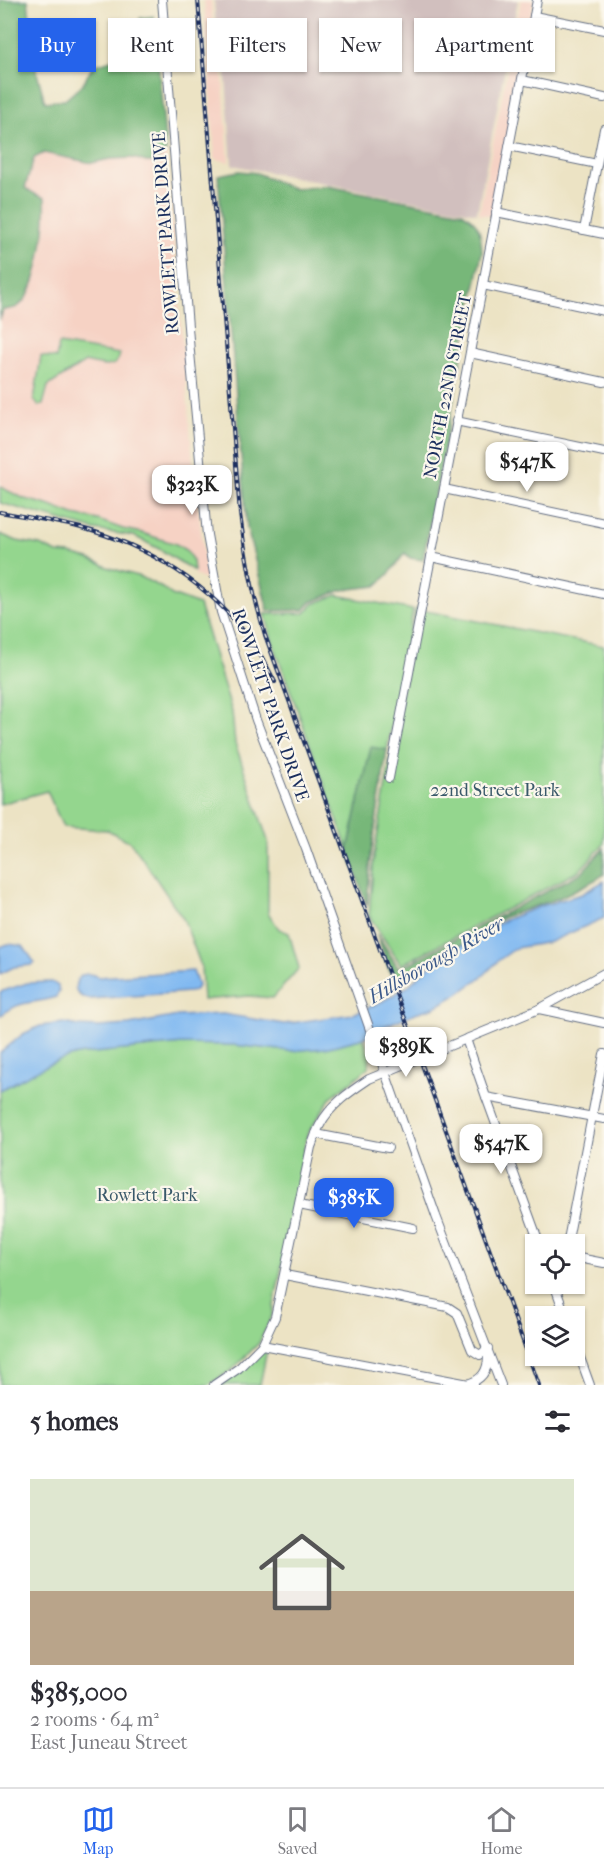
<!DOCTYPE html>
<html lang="en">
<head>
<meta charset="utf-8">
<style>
	body { margin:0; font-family:"IM FELL French Canon",serif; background:#f7f7f7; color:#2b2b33; height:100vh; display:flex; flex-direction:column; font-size:22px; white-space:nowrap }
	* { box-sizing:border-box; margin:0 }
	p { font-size:20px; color:#7c7c81 }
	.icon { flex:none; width:33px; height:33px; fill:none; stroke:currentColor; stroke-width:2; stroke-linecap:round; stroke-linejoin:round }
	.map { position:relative; height:1385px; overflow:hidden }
	.drawer { display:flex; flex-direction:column; background:#fff; flex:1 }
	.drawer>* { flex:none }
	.top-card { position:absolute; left:18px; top:18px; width:568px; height:54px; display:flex; gap:12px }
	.buttons { position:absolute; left:525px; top:1234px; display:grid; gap:12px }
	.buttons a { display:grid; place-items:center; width:60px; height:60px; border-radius:0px; background:#fff; box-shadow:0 2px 4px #0004; font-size:30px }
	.price { position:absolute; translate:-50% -51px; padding:0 14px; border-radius:12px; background:#fff; color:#222; font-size:20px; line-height:39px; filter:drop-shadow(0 2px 3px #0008) }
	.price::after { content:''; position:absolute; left:50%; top:36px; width:18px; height:14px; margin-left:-9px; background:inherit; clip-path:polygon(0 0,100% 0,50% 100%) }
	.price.active { background:#2563eb; color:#fff }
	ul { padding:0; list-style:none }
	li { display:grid; align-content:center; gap:12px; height:318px; padding:0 30px }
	li span { display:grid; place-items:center; height:186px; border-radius:0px; color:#555 }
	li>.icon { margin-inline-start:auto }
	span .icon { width:108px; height:108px; fill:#fffc; stroke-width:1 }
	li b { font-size:26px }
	h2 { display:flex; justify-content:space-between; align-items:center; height:72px; padding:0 30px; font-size:26px }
	.tag { padding:0 21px; border-radius:0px; background:#fff; box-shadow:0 2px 4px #0004; font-size:21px; line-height:54px }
	.tag.active { background:#2563eb; color:#fff }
	.menu { display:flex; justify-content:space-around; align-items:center; height:84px; border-top:2px solid #e1e1e2; background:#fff; font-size:16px; color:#7c7c81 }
	.menu a { display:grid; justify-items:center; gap:3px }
	.menu .active { color:#2563eb }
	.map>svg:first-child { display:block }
</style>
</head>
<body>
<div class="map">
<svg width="604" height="1385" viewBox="0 0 604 1385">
	<rect width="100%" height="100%" fill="#fbf7ec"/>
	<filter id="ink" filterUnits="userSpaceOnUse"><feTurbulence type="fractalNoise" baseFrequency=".0167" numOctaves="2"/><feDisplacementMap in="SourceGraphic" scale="12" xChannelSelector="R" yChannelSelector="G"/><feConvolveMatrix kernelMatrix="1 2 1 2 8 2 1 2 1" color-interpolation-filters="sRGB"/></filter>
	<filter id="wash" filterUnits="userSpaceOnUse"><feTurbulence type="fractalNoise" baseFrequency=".008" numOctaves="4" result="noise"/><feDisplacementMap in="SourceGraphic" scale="24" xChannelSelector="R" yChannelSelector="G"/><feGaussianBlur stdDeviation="1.35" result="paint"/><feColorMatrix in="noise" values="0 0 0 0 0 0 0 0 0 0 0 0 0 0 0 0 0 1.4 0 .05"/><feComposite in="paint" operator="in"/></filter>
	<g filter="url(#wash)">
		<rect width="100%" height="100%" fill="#ece3c4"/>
		<g fill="#f6d2c4" fill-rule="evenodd">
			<polygon points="204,0 211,0 216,62 217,64 222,65 229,162 215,159"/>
			<polygon points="521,0 534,0 492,216 479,214"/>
			<path d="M 166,151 L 193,464 L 207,581 L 195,575 L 193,562 L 176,544 L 142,533 L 123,529 L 98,520 L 74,515 L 48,505 L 25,499 L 0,487 L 0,320 L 3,310 L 30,292 L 43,250 L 46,208 L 45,198 L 35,194 L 25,188 L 34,158 L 44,153 L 92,163 L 110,159 L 134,158 L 146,162 L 155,162 ZM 42,356 L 56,358 L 117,362 L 98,365 L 85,362 L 48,386 L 45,403 L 38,376 Z"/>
		</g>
		<polygon fill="#d1bfbe" points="214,0 518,0 477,213 232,165 225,63 218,62"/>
		<g fill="#94d68e" stroke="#588276" stroke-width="1.5">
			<path d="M 59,344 L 120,354 C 117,372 98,365 85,362 L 48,386 L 43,405 L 39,406 L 34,400 L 41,356 L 56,358 Z"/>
			<polygon points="0,487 25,499 48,505 74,515 98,520 123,529 142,533 176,544 187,551 193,561 194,571 161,550 134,536 95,530 0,503"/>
			<polygon points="0,534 17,541 40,545 57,553 70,554 89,559 110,568 141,577 162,588 172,595 199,605 232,712 235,743 268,841 268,913 279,929 289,933 299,968 273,998 248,996 203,1000 201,966 184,920 136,849 129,841 107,830 63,827 47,791 0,804"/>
			<polygon points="337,595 413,610 387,750 371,748 348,850 273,643 265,614 305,613 313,604"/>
			<polygon points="416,609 604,646 604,844 579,871 401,965 369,916 374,855"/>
			<path d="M 364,1038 L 370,1057 L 369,1066 L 360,1075 L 331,1097 L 307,1135 L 272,1316 L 259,1343 L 232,1370 L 208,1385 L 0,1385 L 0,1090 C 27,1077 54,1058 83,1054 L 182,1044 L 235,1045 L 290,1051 L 325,1048 Z"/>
			<polygon points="263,1350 267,1350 260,1385 220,1385 241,1371"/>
		</g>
		<g fill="#77b779" stroke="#49736c" stroke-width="1.5">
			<path d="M 0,0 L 28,0 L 36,69 L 45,102 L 65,100 L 82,85 L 93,66 L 114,59 L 134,60 L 140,18 L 154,16 L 166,151 L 155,162 L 146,162 L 134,158 L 110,159 L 92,163 L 44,153 L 34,158 L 25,188 L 35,194 L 45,198 C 47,222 40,293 17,307 C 14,309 7,309 3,310 L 0,320 Z"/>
			<path d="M 239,171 L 257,173 L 293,189 L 327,186 L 462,212 C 480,223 481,231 482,252 L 423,560 L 410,558 L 405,553 L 388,575 L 376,586 L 342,590 L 311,602 L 304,610 L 268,611 L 247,528 L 218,175 Z"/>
			<polygon points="371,747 387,750 371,855 367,906 348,850"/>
			<polygon points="604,848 604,874 597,879 559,898 504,917 464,943 393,982 377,934 398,967 401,968 581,873"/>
		</g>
		<g fill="#81b9f1" stroke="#4e74a8" stroke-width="1.5">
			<path d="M 604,881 L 604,918 L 550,942 L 516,948 L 499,960 L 484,975 L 458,994 L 435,1007 L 415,1013 L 385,1026 L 364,1038 L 325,1048 L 290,1051 L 235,1045 L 182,1044 L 83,1054 C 54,1058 27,1077 0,1090 L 0,1053 L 23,1034 L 40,1026 L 64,1023 L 79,1026 L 99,1027 L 129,1025 L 178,1016 L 223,1014 L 284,1024 L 353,1014 L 381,1002 L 407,987 L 433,963 L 505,920 L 541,906 L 582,894 Z"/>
			<polygon points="8,944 23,946 35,963 32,965 14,967 0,974 0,947"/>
			<path d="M 193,971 L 198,986 L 195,991 L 189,992 L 90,999 C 64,996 77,964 98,977 Z"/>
			<path d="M 52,982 L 58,986 L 59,992 L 56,997 C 31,1005 24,998 0,1016 L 0,992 L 27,983 Z"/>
		</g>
	</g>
	<g filter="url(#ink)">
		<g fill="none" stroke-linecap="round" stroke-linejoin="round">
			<defs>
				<g id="minor">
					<polyline points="162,0 190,352 207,535 221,612 256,720 306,849 436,1216 501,1385"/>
					<polyline points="534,16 604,30"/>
					<polyline points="522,80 604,98"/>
					<polyline points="509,146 597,164"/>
					<polyline points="496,212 604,234"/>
					<polyline points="584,230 604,129"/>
					<polyline points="483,285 604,311"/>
					<polyline points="470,353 604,382"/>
					<polyline points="456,421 604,452"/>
					<polyline points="444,489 604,523"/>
					<polyline points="431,557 604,594"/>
					<polyline points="389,778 537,0"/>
					<polyline points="539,1009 604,1023"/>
					<polyline points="466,1039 486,1097 604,1119"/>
					<polyline points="486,1097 540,1245"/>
					<polyline points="316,1134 388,1148"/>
					<polyline points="299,1205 413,1228"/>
					<polyline points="567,1245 604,1054"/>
					<polyline points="574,1257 604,1263"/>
					<polyline points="285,1275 448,1307 457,1313 472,1350 480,1355 488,1348"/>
					<polyline points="554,1284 566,1317"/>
					<polyline points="574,1341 590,1385"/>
					<polyline points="262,1345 474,1385"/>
					<path d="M 467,1384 C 482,1380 488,1371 488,1356"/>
					<path d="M 214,1385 L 239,1368 L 262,1345 L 275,1317 L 311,1147 C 314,1140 316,1132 320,1125 C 330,1105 351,1091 369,1079 L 539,1009 L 604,973"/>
				</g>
			</defs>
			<use href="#minor" stroke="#646e82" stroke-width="10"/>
			<use href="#minor" stroke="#fff" stroke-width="8"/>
			<defs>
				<g id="rail">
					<path d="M 198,0 L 240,514 C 245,556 253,595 265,635 L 539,1385"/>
					<path d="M 0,512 C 27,517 54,521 81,528 C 148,545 212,586 252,642 C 261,655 268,668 275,682"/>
				</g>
			</defs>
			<use href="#rail" stroke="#1b2f5e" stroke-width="4"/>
			<use href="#rail" stroke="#fbf7ec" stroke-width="1.5" stroke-dasharray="4.5" stroke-linecap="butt"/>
		</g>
	</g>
	<g text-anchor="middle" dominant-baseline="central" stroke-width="4.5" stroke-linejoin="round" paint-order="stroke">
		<g font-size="18" fill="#1b2f5e" stroke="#fbf7ec">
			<text transform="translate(166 233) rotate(-94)">ROWLETT PARK DRIVE</text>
			<text transform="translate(448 386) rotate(-79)">NORTH 22ND STREET</text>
			<text transform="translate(270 705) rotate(71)">ROWLETT PARK DRIVE</text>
		</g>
		<g font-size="18" fill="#39596a" stroke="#fbf7ec">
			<text x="495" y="790">22nd Street Park</text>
			<text x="147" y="1195">Rowlett Park</text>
		</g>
		<g font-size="20" font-style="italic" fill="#3a588a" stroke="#fbf7ec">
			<text transform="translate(436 960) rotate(-30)">Hillsborough River</text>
		</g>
	</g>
</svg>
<div class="buttons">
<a><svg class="icon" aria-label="locate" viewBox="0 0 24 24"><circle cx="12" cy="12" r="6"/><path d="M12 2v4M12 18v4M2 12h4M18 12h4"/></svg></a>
<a><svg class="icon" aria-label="layers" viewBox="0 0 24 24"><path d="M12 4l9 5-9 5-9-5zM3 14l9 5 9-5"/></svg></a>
</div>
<b class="price" style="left:527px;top:493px">$547K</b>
<b class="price" style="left:192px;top:516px">$323K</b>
<b class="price" style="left:406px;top:1078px">$389K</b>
<b class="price" style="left:501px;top:1175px">$547K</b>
<b class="price active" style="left:354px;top:1229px">$385K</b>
<div class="top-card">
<a class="tag active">Buy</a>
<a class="tag">Rent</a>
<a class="tag">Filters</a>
<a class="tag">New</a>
<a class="tag">Apartment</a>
</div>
</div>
<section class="drawer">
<h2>5 homes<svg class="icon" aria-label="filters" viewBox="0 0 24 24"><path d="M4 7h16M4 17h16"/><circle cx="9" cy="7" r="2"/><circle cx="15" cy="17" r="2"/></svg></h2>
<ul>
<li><span style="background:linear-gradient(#dfe7d0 60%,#b9a48a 0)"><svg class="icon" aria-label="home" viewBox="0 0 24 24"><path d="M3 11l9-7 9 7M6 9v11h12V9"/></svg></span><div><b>$385,000</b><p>2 rooms · 64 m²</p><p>East Juneau Street</p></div></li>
</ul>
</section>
<nav class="menu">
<a class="active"><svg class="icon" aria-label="map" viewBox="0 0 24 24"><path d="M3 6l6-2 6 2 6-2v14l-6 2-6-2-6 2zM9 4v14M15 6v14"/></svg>Map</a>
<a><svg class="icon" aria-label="saved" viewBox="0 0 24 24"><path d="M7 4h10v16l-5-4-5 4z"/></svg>Saved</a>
<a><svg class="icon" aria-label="home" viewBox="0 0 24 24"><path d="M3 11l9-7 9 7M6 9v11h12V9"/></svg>Home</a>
</nav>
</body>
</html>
